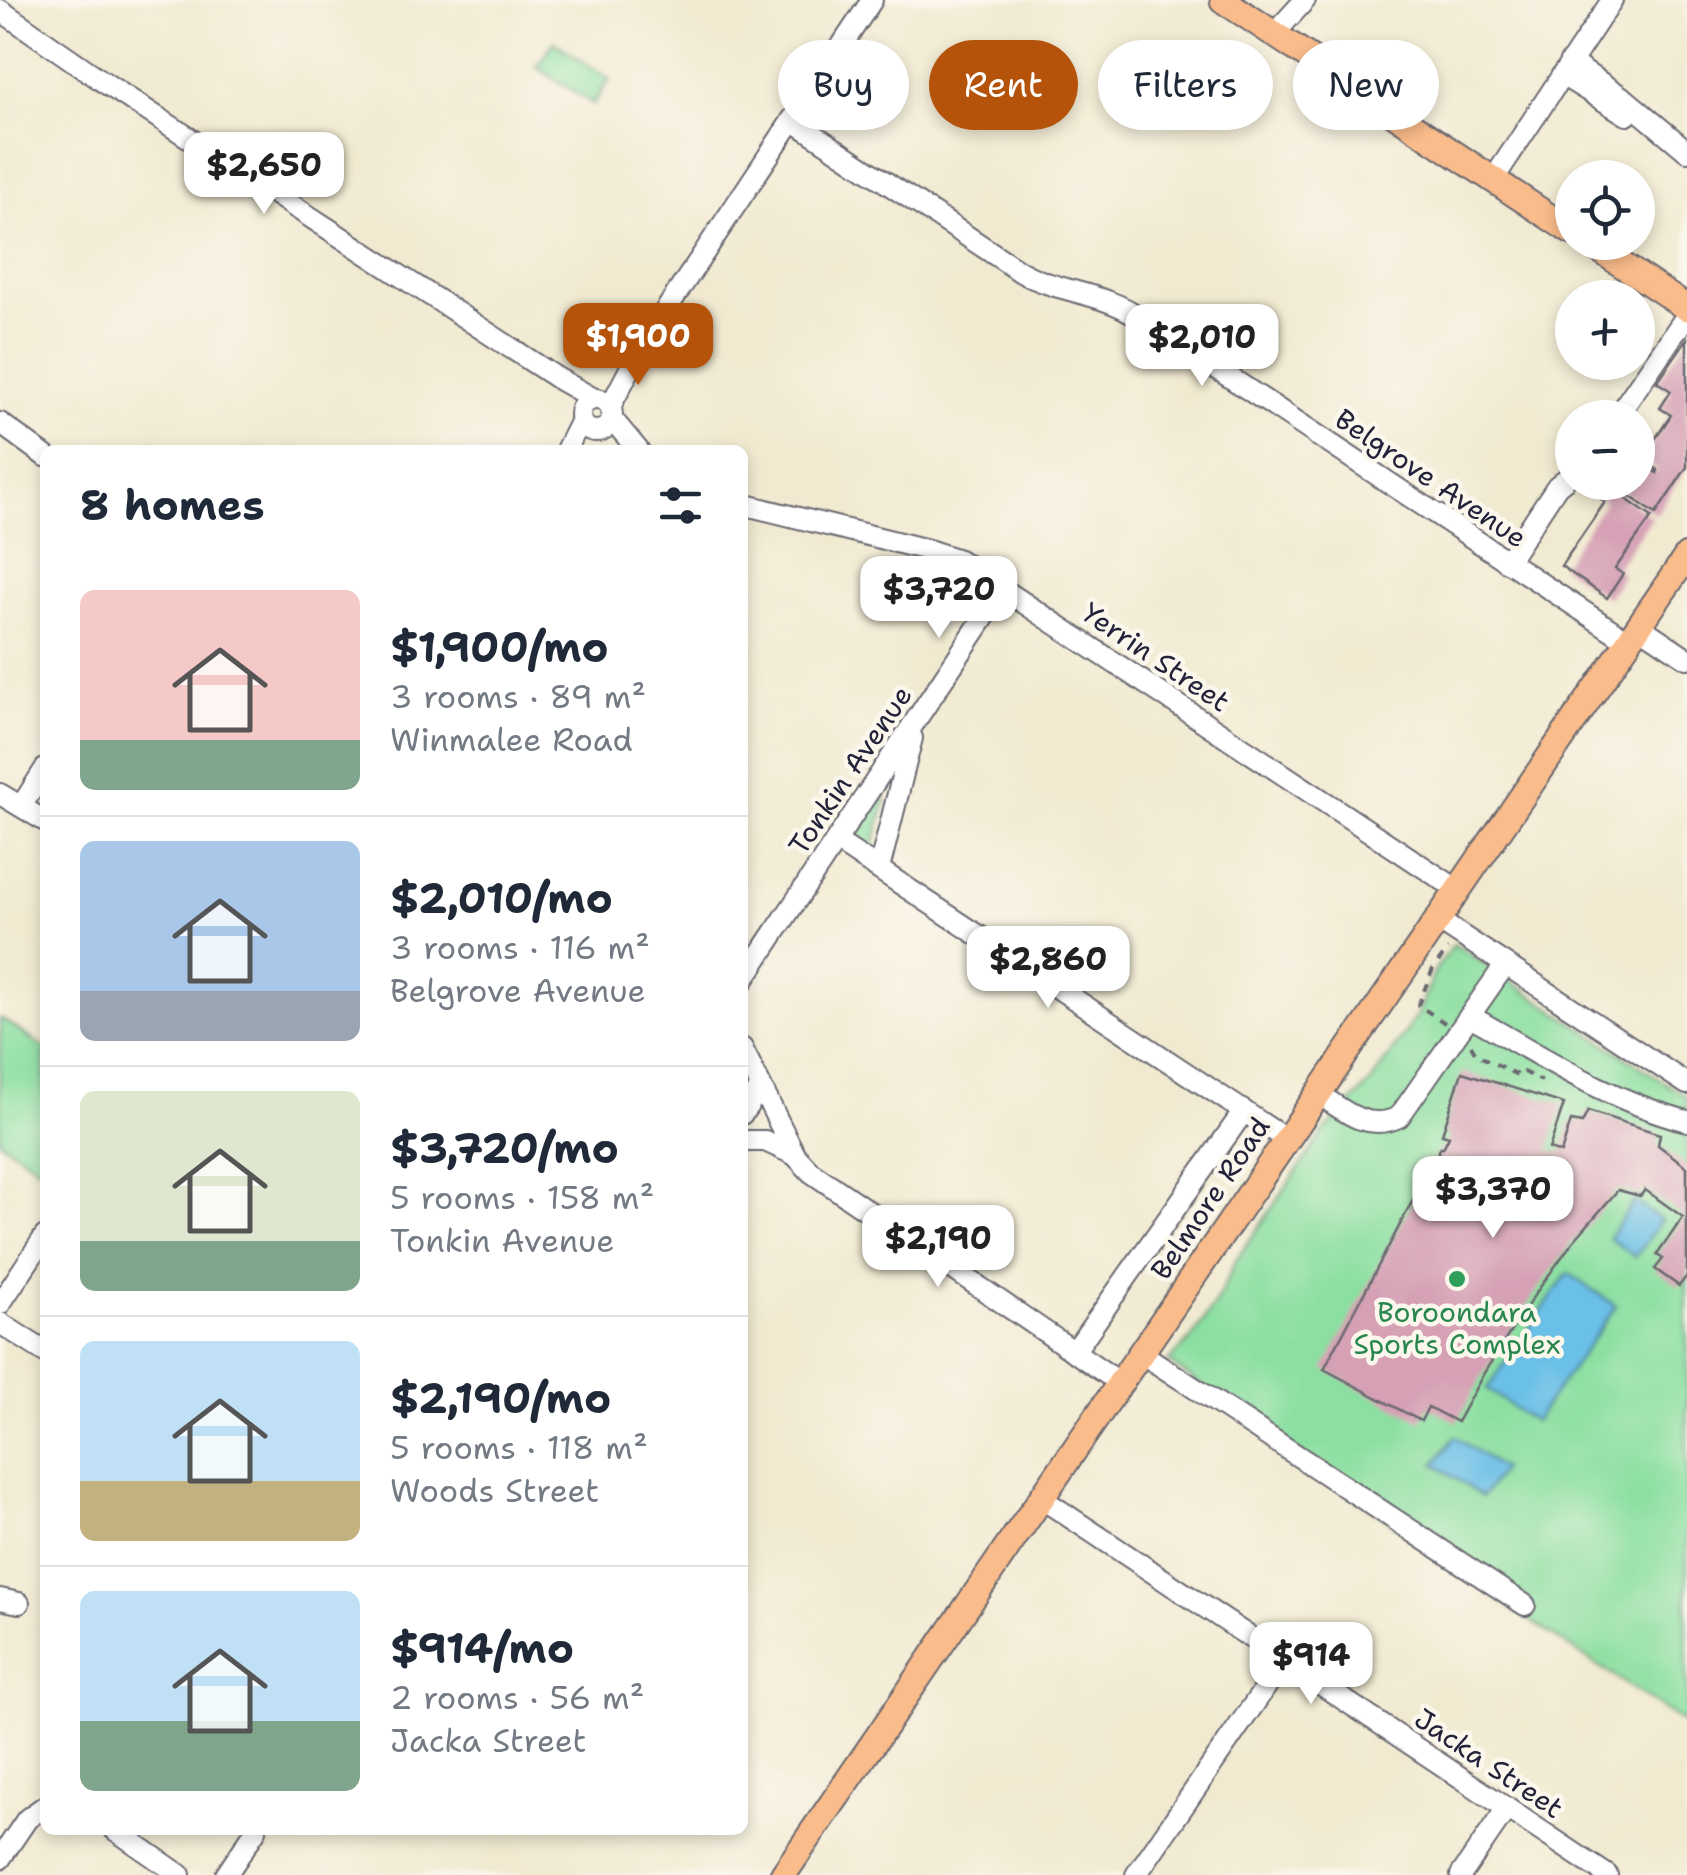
<!DOCTYPE html>
<html lang="en">
<head>
<meta charset="utf-8">
<style>
	body { margin:0; font-family:"Shantell Sans",sans-serif; background:#f2f2f3; color:#1f2937; height:100vh; display:flex; flex-direction:column; font-size:38px; white-space:nowrap }
	* { box-sizing:border-box; margin:0 }
	p { font-size:32px; color:#747a83 }
	.icon { flex:none; width:55px; height:55px; fill:none; stroke:currentColor; stroke-width:2; stroke-linecap:round; stroke-linejoin:round }
	.map { position:relative; flex:1; overflow:hidden }
	.panel { position:absolute; left:40px; top:445px; width:708px; height:1390px; display:flex; flex-direction:column; background:#fff; border-radius:15px; box-shadow:0 5px 15px #0003 }
	.panel>* { flex:none }
	.hud { position:absolute; left:778px; top:40px; width:758px; height:90px; display:flex; gap:20px }
	.buttons { position:absolute; left:1555px; top:160px; display:grid; gap:20px }
	.buttons a { display:grid; place-items:center; width:100px; height:100px; border-radius:50%; background:#fff; box-shadow:0 5px 15px #0003; font-size:50px }
	.price { position:absolute; translate:-50% -85px; padding:0 22px; border-radius:20px; background:#fff; color:#222; font-size:32px; line-height:65px; filter:drop-shadow(0 2px 5px #0008) }
	.price::after { content:''; position:absolute; left:50%; top:60px; width:30px; height:22px; margin-left:-15px; background:inherit; clip-path:polygon(0 0,100% 0,50% 100%) }
	.price.selected { background:#b45309; color:#fff }
	ul { padding:0; list-style:none }
	li { display:flex; align-items:center; gap:30px; height:250px; padding:0 40px }
	li+li { border-top:2px solid #e0e1e3 }
	li span { display:grid; place-items:center; flex:none; width:280px; height:200px; border-radius:15px; color:#555 }
	li>.icon { margin-inline-start:auto }
	span .icon { width:120px; height:120px; fill:#fffc; stroke-width:1 }
	li b { font-size:42px }
	h2 { display:flex; justify-content:space-between; align-items:center; height:120px; padding:0 40px; font-size:42px }
	.pill { padding:0 35px; border-radius:45px; background:#fff; box-shadow:0 5px 15px #0003; font-size:35px; line-height:90px }
	.pill.selected { background:#b45309; color:#fff }
	.map>svg:first-child { display:block }
</style>
</head>
<body>
<div class="map">
<svg width="1687" height="1875" viewBox="0 0 1687 1875">
	<rect width="100%" height="100%" fill="#fbf7ec"/>
	<filter id="ink" filterUnits="userSpaceOnUse"><feTurbulence type="fractalNoise" baseFrequency=".01" numOctaves="2"/><feDisplacementMap in="SourceGraphic" scale="20" xChannelSelector="R" yChannelSelector="G"/><feConvolveMatrix kernelMatrix="1 2 1 2 8 2 1 2 1" color-interpolation-filters="sRGB"/></filter>
	<filter id="wash" filterUnits="userSpaceOnUse"><feTurbulence type="fractalNoise" baseFrequency=".0048" numOctaves="4" result="noise"/><feDisplacementMap in="SourceGraphic" scale="40" xChannelSelector="R" yChannelSelector="G"/><feGaussianBlur stdDeviation="2.25" result="paint"/><feColorMatrix in="noise" values="0 0 0 0 0 0 0 0 0 0 0 0 0 0 0 0 0 1.4 0 .05"/><feComposite in="paint" operator="in"/></filter>
	<g filter="url(#wash)">
		<rect width="100%" height="100%" fill="#f1ead1"/>
		<g fill="#8bdfa1" stroke="#56806e" stroke-width="2.5">
			<polygon points="554,42 610,79 593,104 537,67"/>
			<polygon points="880,794 884,794 886,801 874,844 866,848 856,840 854,833"/>
			<polygon points="1454,944 1687,1097 1687,1725 1504,1603 1168,1362 1193,1337 1219,1297 1236,1260 1324,1132 1372,1081 1418,1014 1435,970"/>
			<polygon points="0,1018 45,1048 45,1172 0,1141"/>
		</g>
		<g fill="#6bc0e7" stroke="#467191" stroke-width="2.5">
			<polygon points="1634,1201 1661,1220 1635,1257 1609,1238"/>
			<polygon points="1568,1273 1616,1306 1534,1422 1487,1389"/>
			<polygon points="1455,1436 1502,1469 1482,1497 1435,1464"/>
		</g>
		<g id="blocks">
			<g fill="#d6a0b5">
				<polygon points="1687,339 1687,467 1656,514 1616,487 1619,482 1638,482 1640,461 1657,473 1658,470 1642,459 1671,415 1660,408 1671,391 1657,382"/>
				<polygon points="1603,483 1652,517 1615,569 1623,574 1607,598 1561,566 1605,502 1595,495"/>
				<polygon points="1462,1072 1564,1104 1549,1149 1561,1153 1571,1121 1582,1123 1588,1111 1660,1134 1658,1145 1687,1167 1687,1276 1679,1286 1655,1269 1663,1259 1657,1255 1683,1217 1645,1190 1640,1196 1618,1190 1572,1243 1533,1297 1484,1373 1457,1422 1428,1407 1421,1421 1324,1369 1441,1147 1443,1148 1449,1136 1442,1134"/>
			</g>
		</g>
	</g>
	<g filter="url(#ink)">
		<use href="#blocks" fill-opacity="0" stroke="#6a6870" stroke-width="2.5"/>
		<g fill="none" stroke-linecap="round" stroke-linejoin="round">
			<defs>
				<g id="minor">
					<polyline points="0,10 108,85 557,378 594,399"/>
					<polyline points="1274,34 1305,0"/>
					<polyline points="1570,62 1625,99 1687,151"/>
					<polyline points="1562,75 1627,115"/>
					<path d="M 792,120 L 1021,272 C 1055,291 1096,292 1131,312 L 1628,641"/>
					<polyline points="1493,180 1612,0"/>
					<circle cx="596" cy="415" r="16"/>
					<polyline points="610,407 642,346 872,0"/>
					<polyline points="1616,418 1687,315"/>
					<polyline points="612,419 638,450"/>
					<polyline points="0,423 45,456"/>
					<polyline points="566,450 581,420"/>
					<polyline points="742,504 928,550 959,560 1458,890"/>
					<polyline points="1507,562 1557,486 1572,474"/>
					<polyline points="1639,626 1687,658"/>
					<polyline points="0,794 45,821"/>
					<polyline points="22,805 45,769"/>
					<polyline points="836,841 1287,1140"/>
					<polyline points="879,869 912,738"/>
					<polyline points="1438,920 1687,1084"/>
					<polyline points="742,982 1003,589"/>
					<path d="M 1470,1016 C 1540,1055 1609,1101 1687,1121"/>
					<polyline points="742,1048 795,1155 811,1172 1120,1383"/>
					<path d="M 1319,1094 C 1344,1111 1367,1132 1399,1117 L 1505,965"/>
					<polyline points="742,1114 761,1087"/>
					<polyline points="742,1141 765,1141 795,1155"/>
					<polyline points="0,1304 45,1236"/>
					<polyline points="0,1323 45,1352"/>
					<polyline points="1074,1352 1244,1111"/>
					<polyline points="1141,1353 1525,1605"/>
					<polyline points="1041,1498 1607,1875"/>
					<polyline points="0,1599 19,1603"/>
					<polyline points="115,1830 180,1875"/>
					<polyline points="0,1859 27,1819 45,1806"/>
					<polyline points="226,1875 256,1830"/>
					<polyline points="1136,1875 1285,1659"/>
					<polyline points="1461,1875 1507,1808"/>
				</g>
				<g id="major">
					<polyline points="1223,0 1572,232"/>
					<polyline points="1588,242 1687,308"/>
					<polyline points="783,1875 1687,556"/>
				</g>
			</defs>
			<use href="#minor" stroke="#6a6870" stroke-width="24"/>
			<use href="#major" stroke="#6a6870" stroke-width="29"/>
			<g stroke="#6a6870" stroke-width="4" stroke-dasharray="8 8" stroke-linecap="butt">
				<polyline points="1445,1023 1418,1005 1433,969 1448,949"/>
				<polyline points="1471,1045 1476,1054 1519,1076 1523,1072 1542,1081"/>
			</g>
			<use href="#minor" stroke="#fff" stroke-width="20"/>
			<use href="#major" stroke="#fabc8b" stroke-width="25"/>
		</g>
	</g>
	<circle fill="#2e9e5b" stroke="#fbf7ec" stroke-width="4" cx="1457" cy="1279" r="10"/>
	<g text-anchor="middle" dominant-baseline="central" stroke-width="9" stroke-linejoin="round" paint-order="stroke">
		<g font-size="28" fill="#22223b" stroke="#fbf7ec">
			<text transform="translate(1431 478) rotate(34)">Belgrove Avenue</text>
			<text transform="translate(1156 657) rotate(34)">Yerrin Street</text>
			<text transform="translate(850 770) rotate(-56)">Tonkin Avenue</text>
			<text transform="translate(1210 1198) rotate(-56)">Belmore Road</text>
			<text transform="translate(1489 1763) rotate(34)">Jacka Street</text>
		</g>
		<g font-size="28" fill="#27864d" stroke="#fbf7ec">
			<text x="1457" y="1312">Boroondara<tspan x="1457" dy="32">Sports Complex</tspan></text>
		</g>
	</g>
</svg>
<div class="buttons">
<a><svg class="icon" aria-label="locate" viewBox="0 0 24 24"><circle cx="12" cy="12" r="6"/><path d="M12 2v4M12 18v4M2 12h4M18 12h4"/></svg></a>
<a>+</a>
<a>−</a>
</div>
<b class="price" style="left:264px;top:217px">$2,650</b>
<b class="price selected" style="left:638px;top:388px">$1,900</b>
<b class="price" style="left:1202px;top:389px">$2,010</b>
<b class="price" style="left:939px;top:641px">$3,720</b>
<b class="price" style="left:1048px;top:1011px">$2,860</b>
<b class="price" style="left:1493px;top:1241px">$3,370</b>
<b class="price" style="left:938px;top:1290px">$2,190</b>
<b class="price" style="left:1311px;top:1707px">$914</b>
<div class="hud">
<a class="pill">Buy</a>
<a class="pill selected">Rent</a>
<a class="pill">Filters</a>
<a class="pill">New</a>
</div>
<section class="panel">
<h2>8 homes<svg class="icon" aria-label="filters" viewBox="0 0 24 24"><path d="M4 7h16M4 17h16"/><circle cx="9" cy="7" r="2"/><circle cx="15" cy="17" r="2"/></svg></h2>
<ul>
<li><span style="background:linear-gradient(#f6c9c9 75%,#7fa58c 0)"><svg class="icon" aria-label="home" viewBox="0 0 24 24"><path d="M3 11l9-7 9 7M6 9v11h12V9"/></svg></span><div><b>$1,900/mo</b><p>3 rooms · 89 m²</p><p>Winmalee Road</p></div></li>
<li><span style="background:linear-gradient(#a9c7e8 75%,#9aa5b1 0)"><svg class="icon" aria-label="home" viewBox="0 0 24 24"><path d="M3 11l9-7 9 7M6 9v11h12V9"/></svg></span><div><b>$2,010/mo</b><p>3 rooms · 116 m²</p><p>Belgrove Avenue</p></div></li>
<li><span style="background:linear-gradient(#dfe7d0 75%,#7fa58c 0)"><svg class="icon" aria-label="home" viewBox="0 0 24 24"><path d="M3 11l9-7 9 7M6 9v11h12V9"/></svg></span><div><b>$3,720/mo</b><p>5 rooms · 158 m²</p><p>Tonkin Avenue</p></div></li>
<li><span style="background:linear-gradient(#bfe0f5 70%,#c2b280 0)"><svg class="icon" aria-label="home" viewBox="0 0 24 24"><path d="M3 11l9-7 9 7M6 9v11h12V9"/></svg></span><div><b>$2,190/mo</b><p>5 rooms · 118 m²</p><p>Woods Street</p></div></li>
<li><span style="background:linear-gradient(#bfe0f5 65%,#7fa58c 0)"><svg class="icon" aria-label="home" viewBox="0 0 24 24"><path d="M3 11l9-7 9 7M6 9v11h12V9"/></svg></span><div><b>$914/mo</b><p>2 rooms · 56 m²</p><p>Jacka Street</p></div></li>
</ul>
</section>
</div>
</body>
</html>
